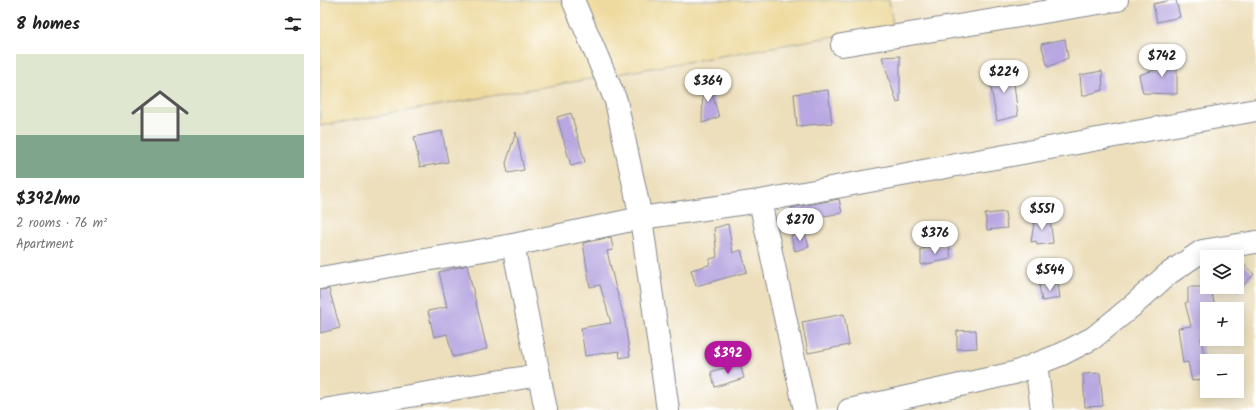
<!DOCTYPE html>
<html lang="en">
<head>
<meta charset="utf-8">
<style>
	body { margin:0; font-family:Kalam,sans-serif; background:#f6f6f6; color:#222; height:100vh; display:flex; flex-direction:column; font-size:15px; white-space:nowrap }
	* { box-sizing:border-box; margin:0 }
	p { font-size:13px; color:#767676 }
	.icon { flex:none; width:22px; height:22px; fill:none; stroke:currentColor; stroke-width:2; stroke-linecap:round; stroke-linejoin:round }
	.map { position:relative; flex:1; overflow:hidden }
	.details { display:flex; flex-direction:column; background:#fff; width:320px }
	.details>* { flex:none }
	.tools { position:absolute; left:880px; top:250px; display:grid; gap:8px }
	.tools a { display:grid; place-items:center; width:44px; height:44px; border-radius:0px; background:#fff; box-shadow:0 2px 10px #0003; font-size:20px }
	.price { position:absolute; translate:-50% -34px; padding:0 9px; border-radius:14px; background:#fff; color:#222; font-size:13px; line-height:26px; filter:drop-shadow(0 1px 2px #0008) }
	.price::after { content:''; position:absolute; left:50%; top:24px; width:12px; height:9px; margin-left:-6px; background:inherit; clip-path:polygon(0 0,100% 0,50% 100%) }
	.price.active { background:#b5179e; color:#fff }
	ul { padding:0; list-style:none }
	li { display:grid; align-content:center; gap:8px; height:212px; padding:0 16px }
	li span { display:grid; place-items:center; height:124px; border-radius:0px; color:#555 }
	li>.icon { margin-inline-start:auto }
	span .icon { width:72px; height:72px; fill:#fffc; stroke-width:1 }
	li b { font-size:17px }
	h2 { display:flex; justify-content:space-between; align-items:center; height:48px; padding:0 16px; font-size:17px }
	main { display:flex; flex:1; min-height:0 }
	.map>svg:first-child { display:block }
</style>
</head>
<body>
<main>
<section class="details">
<h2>8 homes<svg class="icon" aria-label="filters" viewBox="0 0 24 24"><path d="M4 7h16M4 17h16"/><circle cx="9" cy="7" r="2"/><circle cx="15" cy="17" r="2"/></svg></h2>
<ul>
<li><span style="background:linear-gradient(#dfe7d0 65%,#7fa58c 0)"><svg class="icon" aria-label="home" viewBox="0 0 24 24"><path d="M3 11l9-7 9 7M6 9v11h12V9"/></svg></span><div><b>$392/mo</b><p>2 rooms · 76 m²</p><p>Apartment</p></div></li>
</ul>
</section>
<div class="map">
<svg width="936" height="410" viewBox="0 0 936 410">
	<rect width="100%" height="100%" fill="#fff"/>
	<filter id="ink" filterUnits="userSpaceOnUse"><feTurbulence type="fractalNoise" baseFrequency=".025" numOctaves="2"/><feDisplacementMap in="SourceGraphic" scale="8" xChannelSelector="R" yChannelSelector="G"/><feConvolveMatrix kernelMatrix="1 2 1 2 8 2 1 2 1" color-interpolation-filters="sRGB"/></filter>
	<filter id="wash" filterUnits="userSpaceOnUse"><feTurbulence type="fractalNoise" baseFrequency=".012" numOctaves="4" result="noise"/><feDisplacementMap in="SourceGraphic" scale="16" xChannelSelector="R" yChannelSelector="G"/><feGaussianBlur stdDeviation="0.9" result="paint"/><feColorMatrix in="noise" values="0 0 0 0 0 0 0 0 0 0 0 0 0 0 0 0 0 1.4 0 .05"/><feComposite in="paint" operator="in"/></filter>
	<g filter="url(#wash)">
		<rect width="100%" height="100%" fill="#eddfbc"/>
		<polygon fill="#eeda9e" stroke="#84847e" points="0,0 569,0 573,26 0,126"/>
		<g id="blocks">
			<g fill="#b8a7e1">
				<polygon points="851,0 856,0 860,17 837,22 833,4"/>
				<polygon points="745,39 748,58 728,67 721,44"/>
				<polygon points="857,55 857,94 823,93 819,75 840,68 838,58"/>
				<polygon points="580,56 580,102 577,103 562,57"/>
				<polygon points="692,68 698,116 677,121 668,71"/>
				<polygon points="782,71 783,90 762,96 760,75"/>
				<polygon points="386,74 399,117 382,123 383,75"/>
				<polygon points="508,90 512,123 477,126 474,94"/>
				<polygon points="251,113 265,162 251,166 237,117"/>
				<polygon points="122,131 128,162 100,167 94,137"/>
				<polygon points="196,132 204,170 188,173 186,163"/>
				<polygon points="519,199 522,213 474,221 471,208"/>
				<polygon points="685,212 687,228 667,230 665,214"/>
				<polygon points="715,216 730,218 733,243 717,245 716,241 711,242"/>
				<polygon points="408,224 413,253 421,250 427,272 376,286 371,270 389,265 390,259 397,257 394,228"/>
				<polygon points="485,232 489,247 475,251 471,236"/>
				<polygon points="291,237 293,250 287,251 295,285 304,317 310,356 300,358 299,351 265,356 261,328 291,323 280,285 270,287 263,243"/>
				<polygon points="629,245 631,259 601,265 601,249"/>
				<polygon points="917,258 934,274 917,292"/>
				<polygon points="147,265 167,349 133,357 127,334 114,337 108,311 127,307 119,272"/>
				<polygon points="738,283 740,298 722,301 719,285"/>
				<polygon points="868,287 891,287 895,309 887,309 887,338 881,338 887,372 887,378 872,381 868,362 863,363 858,328 871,326 865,303 868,302"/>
				<polygon points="9,289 20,328 0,333 0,290"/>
				<polygon points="524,314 529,345 488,353 482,322"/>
				<polygon points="656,330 657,348 637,349 637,331"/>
				<polygon points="420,363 424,378 395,387 391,372"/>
				<polygon points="780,373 783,406 765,407 763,374"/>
			</g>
		</g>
	</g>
	<g filter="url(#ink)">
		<use href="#blocks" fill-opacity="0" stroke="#84878d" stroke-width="1"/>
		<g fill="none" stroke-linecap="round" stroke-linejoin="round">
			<defs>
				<g id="minor">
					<polyline points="253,0 296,101 321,218 348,410"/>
					<polyline points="522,45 797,0"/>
					<polyline points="440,201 485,410"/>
					<polyline points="193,245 226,410"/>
					<polyline points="0,278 193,245 321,218 440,201 936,110"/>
					<polyline points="716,364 722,410"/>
					<polyline points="3,410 219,375"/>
					<polyline points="529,410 694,373 742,354 773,338 811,307 848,274 882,251 936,242"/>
				</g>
			</defs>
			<use href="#minor" stroke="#84878d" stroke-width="24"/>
			<use href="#minor" stroke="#fff" stroke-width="22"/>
		</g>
	</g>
</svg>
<div class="tools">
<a><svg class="icon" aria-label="layers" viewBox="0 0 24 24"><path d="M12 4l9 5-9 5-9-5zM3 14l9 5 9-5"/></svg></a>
<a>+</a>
<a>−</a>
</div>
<b class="price" style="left:842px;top:78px">$742</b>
<b class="price" style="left:684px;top:94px">$224</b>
<b class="price" style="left:388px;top:103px">$364</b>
<b class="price" style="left:722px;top:231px">$551</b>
<b class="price" style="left:480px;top:242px">$270</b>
<b class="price" style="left:615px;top:255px">$376</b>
<b class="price" style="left:730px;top:292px">$544</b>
<b class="price active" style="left:408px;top:375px">$392</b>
</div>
</main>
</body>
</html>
